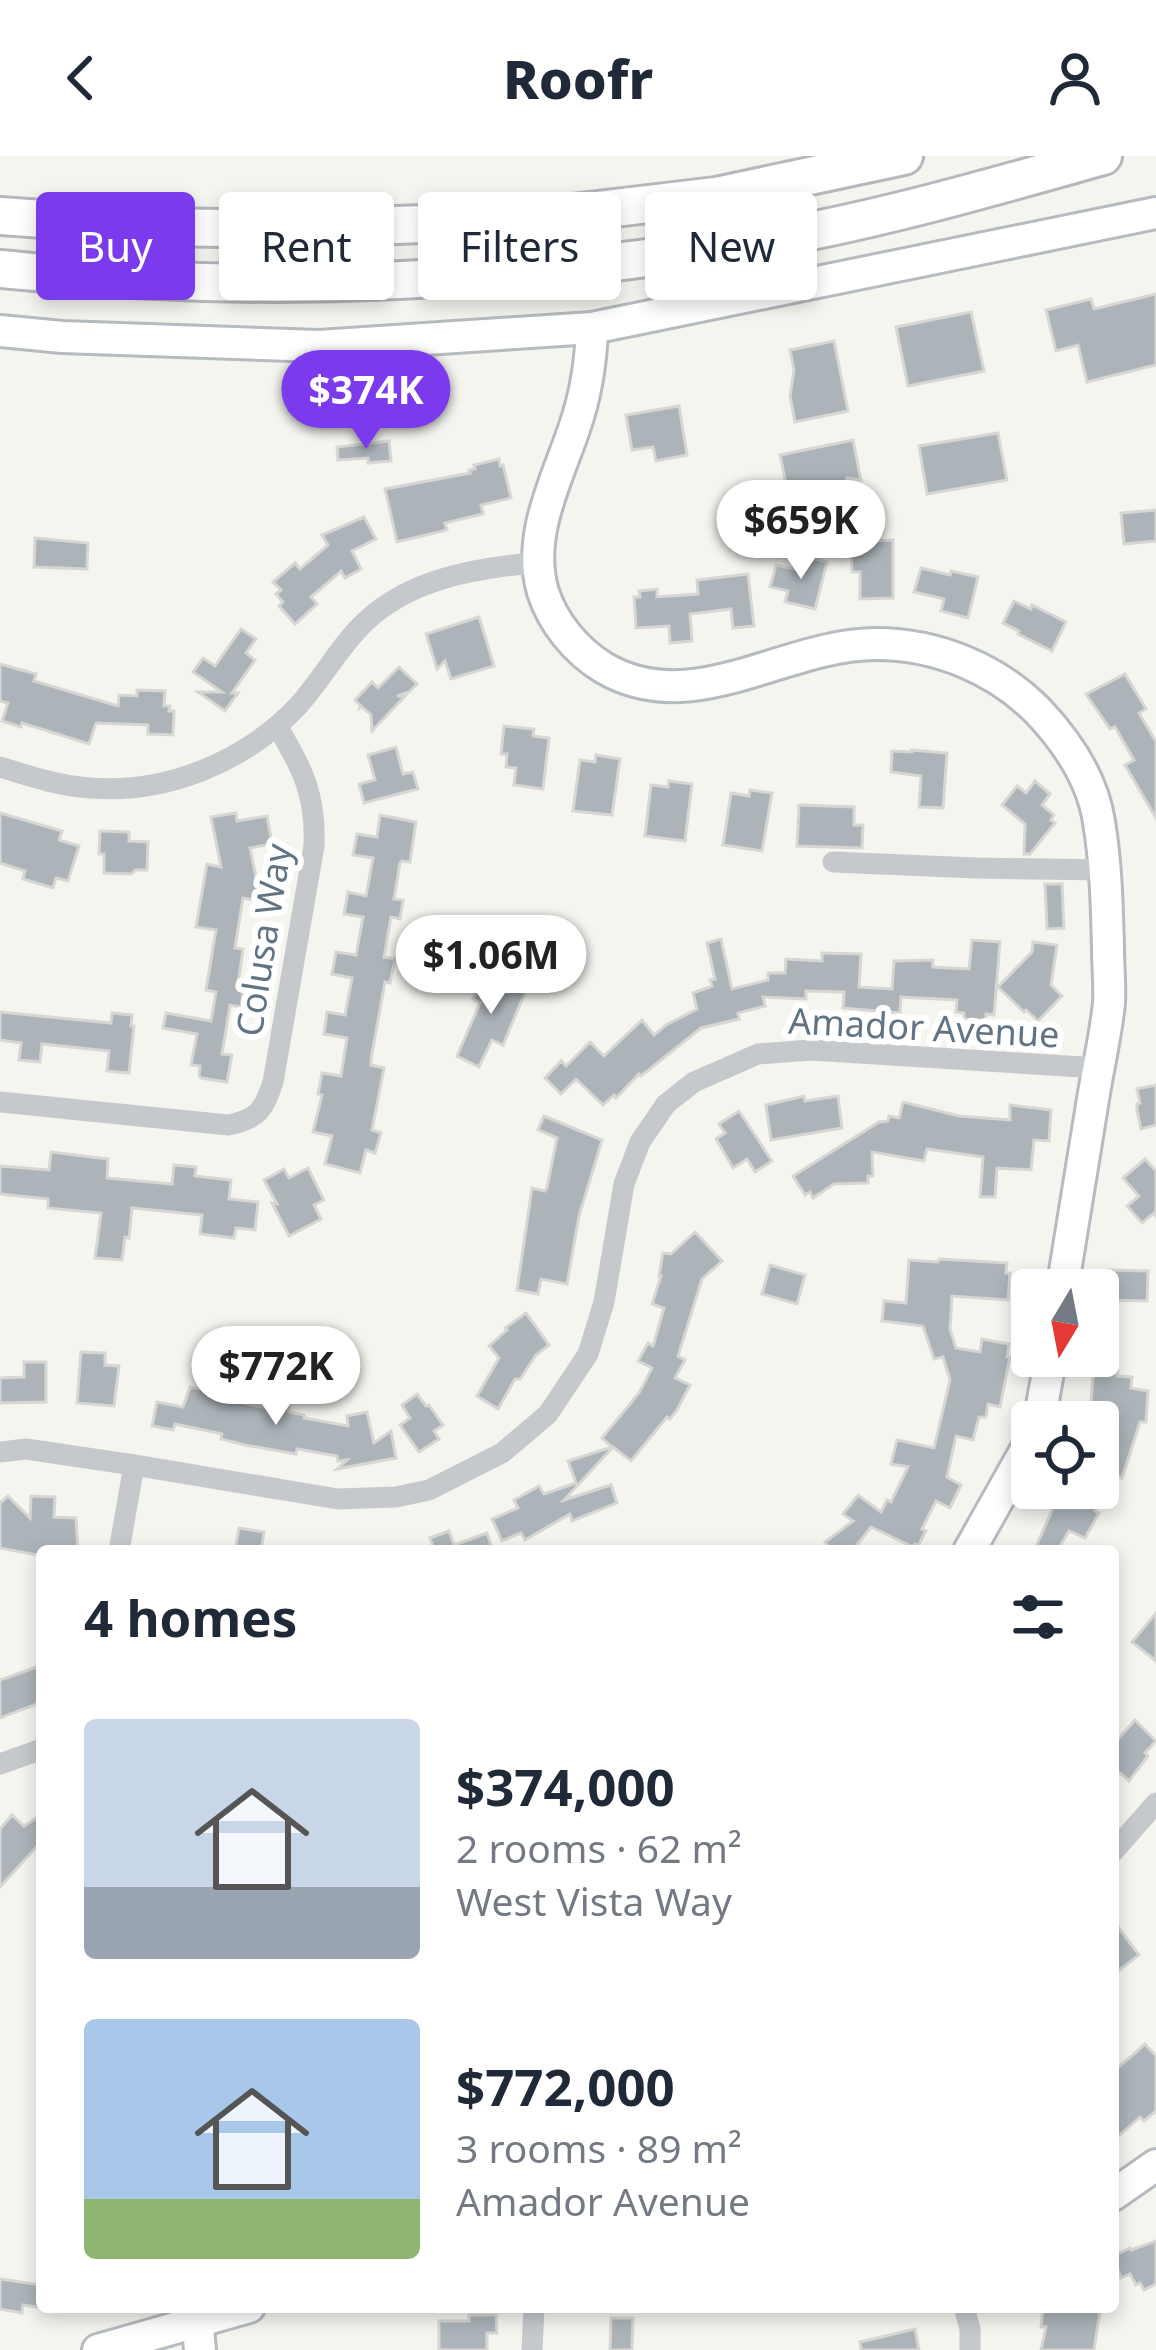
<!DOCTYPE html>
<html lang="en">
<head>
<meta charset="utf-8">
<style>
	body { margin:0; font-family:"Noto Sans",sans-serif; background:#f6f6f7; color:#1f2937; height:100vh; display:flex; flex-direction:column; font-size:45px; white-space:nowrap }
	* { box-sizing:border-box; margin:0 }
	p { font-size:39px; color:#747a83 }
	.icon { flex:none; width:66px; height:66px; fill:none; stroke:currentColor; stroke-width:2; stroke-linecap:round; stroke-linejoin:round }
	.map { position:relative; flex:1; overflow:hidden }
	.panel { position:absolute; left:36px; top:1389px; width:1083px; height:768px; display:flex; flex-direction:column; background:#fff; border-radius:12px; box-shadow:0 6px 18px #0003 }
	.panel>* { flex:none }
	.top-card { position:absolute; left:36px; top:36px; width:1086px; height:108px; display:flex; gap:24px }
	.needle { width:78px; rotate:190deg }
	.buttons { position:absolute; left:1011px; top:1113px; display:grid; gap:24px }
	.buttons a { display:grid; place-items:center; width:108px; height:108px; border-radius:12px; background:#fff; box-shadow:0 6px 18px #0003; font-size:60px }
	.price { position:absolute; translate:-50% -102px; padding:0 27px; border-radius:42px; background:#fff; color:#222; font-size:39px; line-height:78px; filter:drop-shadow(0 3px 6px #0008) }
	.price::after { content:''; position:absolute; left:50%; top:72px; width:36px; height:27px; margin-left:-18px; background:inherit; clip-path:polygon(0 0,100% 0,50% 100%) }
	.price.selected { background:#7c3aed; color:#fff }
	ul { padding:0; list-style:none }
	li { display:flex; align-items:center; gap:36px; height:300px; padding:0 48px }
	li span { display:grid; place-items:center; flex:none; width:336px; height:240px; border-radius:12px; color:#555 }
	li>.icon { margin-inline-start:auto }
	span .icon { width:144px; height:144px; fill:#fffc; stroke-width:1 }
	li b { font-size:51px }
	h2 { display:flex; justify-content:space-between; align-items:center; height:144px; padding:0 48px; font-size:51px }
	.tag { padding:0 42px; border-radius:12px; background:#fff; box-shadow:0 6px 18px #0003; font-size:42px; line-height:108px }
	.tag.selected { background:#7c3aed; color:#fff }
	header { display:flex; justify-content:space-between; align-items:center; height:156px; padding:0 48px; background:#fff; font-size:54px; font-weight:800 }
	.map>svg:first-child { display:block }
</style>
</head>
<body>
<header><svg class="icon" aria-label="back" viewBox="0 0 24 24"><path d="M15 5l-7 7 7 7"/></svg>Roofr<svg class="icon" aria-label="person" viewBox="0 0 24 24"><circle cx="12" cy="8" r="4"/><path d="M4 21q1-7 8-7t8 7"/></svg></header>
<div class="map">
<svg width="1156" height="2194" viewBox="0 0 1156 2194">
	<rect width="100%" height="100%" fill="#f5f5f0"/>
	<g fill="#acb4b9" stroke="#d6d6d3" stroke-width="3">
		<polygon points="1156,138 1156,209 1087,226 1078,189 1056,195 1046,154 1091,143 1094,153"/>
		<polygon points="971,156 984,215 908,230 896,171"/>
		<polygon points="834,185 848,255 795,266 790,240 794,214 790,194"/>
		<polygon points="679,250 687,299 656,305 653,291 632,294 626,259"/>
		<polygon points="998,277 1007,324 927,338 919,290"/>
		<polygon points="853,284 861,324 847,322 844,335 790,347 780,299"/>
		<polygon points="389,285 391,305 368,307 368,302 338,304 337,291"/>
		<polygon points="499,303 500,310 503,309 511,342 481,349 483,358 445,367 447,374 397,386 385,333 470,317 469,314 475,313 474,309"/>
		<polygon points="1156,354 1156,385 1124,388 1121,357"/>
		<polygon points="364,361 376,383 352,395 361,413 345,422 341,415 311,441 317,448 295,468 279,450 283,446 276,438 281,434 273,426 295,407 300,413 328,389 322,379"/>
		<polygon points="35,382 88,387 87,413 34,411"/>
		<polygon points="893,384 893,442 860,443 860,416 852,416 851,386"/>
		<polygon points="811,402 827,406 815,453 785,446 788,435 770,431 776,409 793,413 795,404 810,407"/>
		<polygon points="921,412 950,419 951,415 978,421 968,462 941,455 944,443 914,436"/>
		<polygon points="748,418 754,470 733,472 731,453 690,458 692,485 670,487 669,470 636,472 634,441 640,441 639,435 657,433 657,441 698,438 697,424"/>
		<polygon points="1014,445 1031,453 1032,449 1066,466 1052,495 1018,478 1019,475 1003,467"/>
		<polygon points="479,461 494,510 451,523 445,505 437,513 426,478"/>
		<polygon points="241,473 256,483 246,497 255,504 232,537 238,537 225,555 198,536 222,536 193,516 203,502 215,510"/>
		<polygon points="0,508 36,518 34,525 118,550 119,539 137,540 137,534 165,535 164,550 170,550 169,555 174,555 173,579 148,578 148,569 96,567 89,588 22,567 21,571 2,565 8,547 0,545"/>
		<polygon points="399,511 417,528 409,536 397,540 405,540 372,575 371,559 362,551 360,552 361,550 355,544 372,526 378,532"/>
		<polygon points="1125,518 1146,553 1139,557 1156,586 1156,662 1125,609 1134,604 1115,571 1110,573 1086,538"/>
		<polygon points="504,570 534,573 533,580 549,582 543,633 514,629 516,612 506,611 507,598 501,598"/>
		<polygon points="396,591 403,618 413,616 418,633 364,647 359,628 375,624 368,599"/>
		<polygon points="912,594 947,597 943,652 919,651 921,620 891,616 892,595 912,596"/>
		<polygon points="596,599 620,603 612,659 573,655 580,604 595,606"/>
		<polygon points="669,625 692,628 685,685 645,680 651,629 668,631"/>
		<polygon points="1035,625 1050,638 1042,649 1054,659 1051,664 1055,667 1030,698 1024,698 1025,668 1002,649 1017,630 1026,637"/>
		<polygon points="750,634 772,637 762,695 723,689 731,637 749,640"/>
		<polygon points="799,649 854,651 854,669 863,669 862,692 797,690"/>
		<polygon points="0,657 62,675 59,684 79,690 68,725 56,722 53,732 23,723 25,715 0,707"/>
		<polygon points="236,657 237,665 267,660 272,688 250,692 256,721 265,722 261,745 243,742 235,792 243,793 238,829 244,830 241,851 230,849 222,898 232,899 227,926 201,922 199,919 200,910 191,909 197,878 163,872 166,857 211,865 216,836 206,834 216,774 196,771 207,708 221,711 211,661"/>
		<polygon points="380,659 416,666 410,706 402,705 400,707 394,743 403,744 400,763 391,761 384,801 395,803 390,827 385,826 371,903 371,909 384,912 372,974 381,977 375,997 366,994 360,1017 325,1008 332,980 313,976 322,939 318,938 322,917 341,920 347,882 324,878 327,856 345,859 352,822 332,818 336,796 356,799 363,761 344,758 348,736 366,740 373,702 353,699 357,678 377,681"/>
		<polygon points="100,675 129,676 129,685 148,686 147,714 136,714 131,718 104,717 104,698 99,698"/>
		<polygon points="1045,728 1062,728 1064,772 1047,773"/>
		<polygon points="721,783 732,833 768,824 768,817 785,817 786,803 822,805 822,797 861,798 859,831 892,833 894,805 933,804 933,811 969,813 972,784 1000,786 994,859 986,858 986,865 964,863 964,857 956,856 957,844 901,841 900,857 843,852 844,836 806,835 806,843 763,841 765,850 738,857 739,863 701,872 641,920 639,918 616,942 614,939 603,949 576,923 561,938 545,922 561,905 566,910 590,886 604,900 642,864 654,879 666,869 697,853 693,837 712,830 710,824 715,823 707,787"/>
		<polygon points="1033,786 1057,789 1051,829 1062,840 1038,865 1026,854 1024,856 998,831 1032,796"/>
		<polygon points="486,817 526,834 503,889 492,884 479,911 457,900 480,847 473,843"/>
		<polygon points="0,856 111,867 112,857 132,859 131,870 134,870 129,917 107,915 109,895 42,888 40,906 19,904 21,887 0,884"/>
		<polygon points="1156,929 1156,969 1141,973 1137,954 1137,948 1140,947 1137,933"/>
		<polygon points="804,940 805,945 838,940 842,972 771,984 766,949"/>
		<polygon points="903,946 959,960 1010,964 1010,949 1051,954 1049,985 1034,984 1031,1014 997,1012 995,1041 980,1041 983,1001 927,993 924,1005 872,996 873,1020 868,1020 868,1027 834,1028 813,1042 810,1036 805,1039 793,1020 879,966 888,965 889,960 899,962"/>
		<polygon points="739,955 772,1005 755,1016 747,1003 733,1012 716,983 725,977 719,968"/>
		<polygon points="544,960 602,984 579,1060 567,1128 541,1123 538,1138 517,1134 532,1032 545,1035 547,1032 557,982 538,974"/>
		<polygon points="51,996 108,1003 107,1022 172,1028 174,1009 196,1011 195,1020 231,1024 229,1043 258,1046 255,1074 236,1072 234,1082 200,1078 202,1059 132,1052 129,1082 125,1081 122,1104 95,1102 101,1057 48,1052 48,1043 0,1038 0,1010 49,1014"/>
		<polygon points="1145,1003 1156,1015 1156,1060 1154,1057 1142,1067 1127,1050 1139,1040 1123,1022"/>
		<polygon points="308,1012 324,1044 314,1049 321,1063 289,1080 272,1047 277,1048 264,1024 284,1013 289,1022"/>
		<polygon points="695,1076 722,1105 702,1123 678,1200 685,1204 675,1222 690,1229 677,1254 670,1263 667,1261 631,1305 613,1291 564,1344 611,1329 617,1347 572,1365 570,1358 525,1384 521,1377 502,1385 492,1363 518,1352 514,1344 539,1330 544,1338 576,1327 568,1305 612,1291 602,1282 639,1237 652,1212 638,1205 648,1187 653,1190 664,1152 652,1148 661,1120 659,1120 663,1097 671,1098"/>
		<polygon points="939,1103 1007,1107 1006,1117 1010,1117 1008,1144 952,1140 950,1173 956,1192 980,1196 982,1183 1009,1188 1007,1201 1010,1201 1000,1251 988,1248 986,1261 979,1261 973,1284 956,1280 947,1321 961,1329 950,1352 936,1345 922,1373 926,1375 918,1390 915,1388 913,1391 871,1371 852,1395 833,1395 825,1386 853,1365 843,1358 858,1339 881,1356 887,1344 891,1346 908,1311 891,1308 897,1284 934,1292 950,1224 943,1201 934,1203 923,1170 882,1165 884,1145 906,1147 909,1104 938,1106"/>
		<polygon points="770,1109 805,1119 797,1148 762,1138"/>
		<polygon points="1108,1114 1148,1115 1147,1145 1108,1144"/>
		<polygon points="526,1157 549,1189 536,1199 520,1223 515,1223 498,1253 477,1240 499,1202 489,1190 507,1174 505,1172"/>
		<polygon points="81,1196 105,1197 105,1209 119,1210 114,1250 77,1247"/>
		<polygon points="24,1206 46,1206 46,1246 0,1247 0,1222 24,1221"/>
		<polygon points="1094,1213 1118,1215 1117,1220 1132,1221 1131,1232 1148,1235 1146,1266 1140,1266 1122,1322 1111,1318 1101,1348 1098,1347 1095,1355 1099,1357 1085,1382 1069,1375 1057,1395 1034,1395 1062,1332 1098,1347 1098,1266 1089,1266"/>
		<polygon points="211,1230 226,1233 233,1245 267,1252 269,1244 288,1247 289,1256 304,1259 304,1262 348,1270 347,1260 367,1256 374,1287 391,1275 396,1302 337,1313 347,1304 338,1305 337,1300 297,1293 296,1298 245,1289 221,1283 222,1278 175,1268 173,1274 152,1270 157,1246 183,1251 190,1231 210,1235"/>
		<polygon points="417,1238 426,1250 429,1249 443,1269 434,1275 439,1283 419,1296 400,1269 410,1262 402,1249"/>
		<polygon points="8,1340 30,1362 31,1340 55,1341 54,1361 76,1362 78,1395 42,1395 42,1400 0,1392 0,1347"/>
		<polygon points="239,1372 264,1376 261,1395 235,1395"/>
		<polygon points="449,1375 454,1389 487,1377 493,1395 435,1395 430,1382"/>
		<polygon points="1156,1457 1156,1505 1132,1486"/>
		<polygon points="42,1509 42,1546 0,1562 0,1524"/>
		<polygon points="1135,1564 1156,1585 1145,1597 1148,1600 1129,1625 1113,1611 1113,1589"/>
		<polygon points="42,1658 42,1685 0,1731 0,1673 12,1659 24,1670"/>
		<polygon points="1113,1764 1139,1799 1113,1819"/>
		<polygon points="1145,1888 1156,1900 1156,1955 1144,1965 1140,1961 1113,1985 1113,1916"/>
		<polygon points="1156,2085 1156,2128 1144,2134 1140,2127 1136,2129 1130,2118 1121,2122 1113,2100 1130,2092 1131,2094"/>
		<polygon points="0,2123 42,2129 42,2152 23,2149 22,2157 0,2153"/>
		<polygon points="1043,2151 1086,2151 1085,2154 1100,2155 1094,2194 1041,2194 1046,2171 1041,2171"/>
		<polygon points="469,2159 496,2159 497,2177 487,2177 487,2194 439,2194 439,2165 469,2165"/>
		<polygon points="611,2162 633,2162 632,2194 610,2194"/>
		<polygon points="915,2173 919,2194 861,2194 860,2186"/>
	</g>
	<g fill="none" stroke-linecap="round" stroke-linejoin="round">
		<defs>
			<g id="secondary">
				<path d="M 592,172 C 591,205 586,238 575,270 C 558,322 526,379 543,436 C 553,467 576,495 604,512 C 693,564 784,488 876,488 C 937,488 997,513 1039,556 C 1067,586 1093,625 1099,666 C 1106,708 1107,751 1108,793 C 1108,811 1110,830 1109,847 C 1106,877 1099,907 1094,937 C 1083,1003 1073,1068 1062,1134"/>
				<polyline points="0,175 62,181 319,190 592,172 1156,57"/>
				<polyline points="1039,1266 1051,1200"/>
				<polyline points="969,1395 1032,1283"/>
				<polyline points="1113,2039 1156,2009"/>
				<polyline points="196,2151 200,2194"/>
				<polyline points="98,2194 249,2151"/>
			</g>
			<g id="highway">
				<polyline points="0,60 157,71 289,73 504,65 716,40 904,0"/>
				<path d="M 0,113 C 267,140 538,127 801,77 C 903,57 1003,28 1103,0"/>
			</g>
		</defs>
		<use href="#secondary" stroke="#b5bbbf" stroke-width="36"/>
		<use href="#highway" stroke="#b5b9bc" stroke-width="42"/>
		<g stroke="#c6c9cc" stroke-width="21">
			<path d="M 0,611 C 29,620 59,630 90,632 C 167,638 244,606 297,551 C 322,524 339,490 366,465 C 413,421 477,413 538,406"/>
			<polyline points="833,706 976,712 1104,714"/>
			<path d="M 0,946 L 228,969 C 258,963 264,954 273,926 L 314,690 C 316,639 303,613 277,570"/>
			<polyline points="0,1296 26,1293 134,1309 338,1343 396,1341 429,1334 502,1297 548,1258 588,1198 604,1146 624,1028 640,986 666,948 694,926 758,898 811,894 1098,912"/>
			<polyline points="119,1395 134,1309"/>
			<polyline points="0,1608 42,1593"/>
			<polyline points="1113,1696 1156,1647"/>
			<polyline points="964,2151 970,2173 970,2194"/>
			<polyline points="532,2194 534,2151"/>
		</g>
		<use href="#secondary" stroke="#fff" stroke-width="30"/>
		<use href="#highway" stroke="#fff" stroke-width="36"/>
	</g>
	<g text-anchor="middle" dominant-baseline="central" stroke-width="12" stroke-linejoin="round" paint-order="stroke">
		<g font-size="36" fill="#617484" stroke="#fff">
			<text transform="translate(263 784) rotate(-81)">Colusa Way</text>
			<text transform="translate(924 871) rotate(3)">Amador Avenue</text>
		</g>
	</g>
</svg>
<div class="buttons">
<a><svg class="needle" viewBox="-14 -14 28 28"><path d="M0-13l5 13h-10z" fill="#e53935"/><path d="M0 13l5-13h-10z" fill="#747a83"/></svg></a>
<a><svg class="icon" aria-label="locate" viewBox="0 0 24 24"><circle cx="12" cy="12" r="6"/><path d="M12 2v4M12 18v4M2 12h4M18 12h4"/></svg></a>
</div>
<b class="price selected" style="left:366px;top:296px">$374K</b>
<b class="price" style="left:801px;top:426px">$659K</b>
<b class="price" style="left:491px;top:861px">$1.06M</b>
<b class="price" style="left:276px;top:1272px">$772K</b>
<div class="top-card">
<a class="tag selected">Buy</a>
<a class="tag">Rent</a>
<a class="tag">Filters</a>
<a class="tag">New</a>
</div>
<section class="panel">
<h2>4 homes<svg class="icon" aria-label="filters" viewBox="0 0 24 24"><path d="M4 7h16M4 17h16"/><circle cx="9" cy="7" r="2"/><circle cx="15" cy="17" r="2"/></svg></h2>
<ul>
<li><span style="background:linear-gradient(#c9d6e8 70%,#9aa5b1 0)"><svg class="icon" aria-label="home" viewBox="0 0 24 24"><path d="M3 11l9-7 9 7M6 9v11h12V9"/></svg></span><div><b>$374,000</b><p>2 rooms · 62 m²</p><p>West Vista Way</p></div></li>
<li><span style="background:linear-gradient(#a9c7e8 75%,#8fb573 0)"><svg class="icon" aria-label="home" viewBox="0 0 24 24"><path d="M3 11l9-7 9 7M6 9v11h12V9"/></svg></span><div><b>$772,000</b><p>3 rooms · 89 m²</p><p>Amador Avenue</p></div></li>
</ul>
</section>
</div>
</body>
</html>
